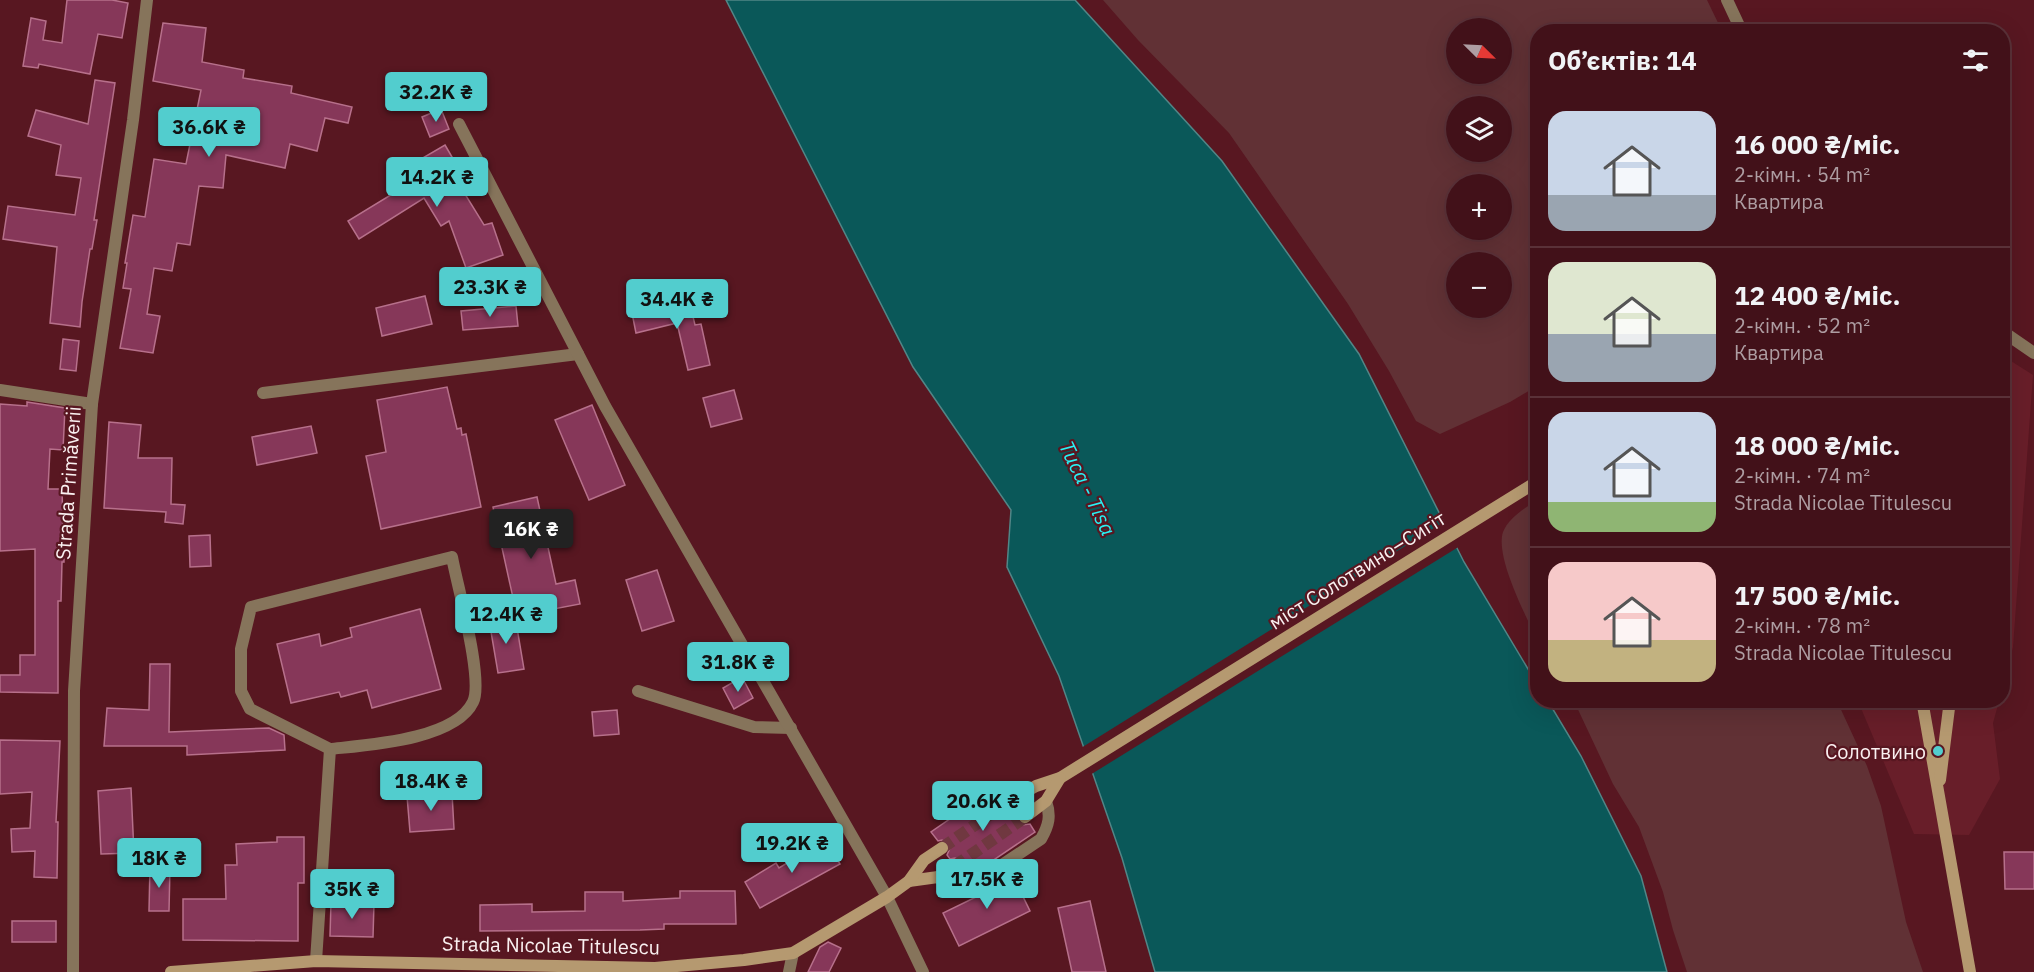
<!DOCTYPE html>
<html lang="uk">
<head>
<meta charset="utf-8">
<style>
	body { margin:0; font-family:"IBM Plex Sans",sans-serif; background:#4c1f26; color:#f1f3f6; height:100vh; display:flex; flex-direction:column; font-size:22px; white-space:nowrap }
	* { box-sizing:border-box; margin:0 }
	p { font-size:20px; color:#ae9da2 }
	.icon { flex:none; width:33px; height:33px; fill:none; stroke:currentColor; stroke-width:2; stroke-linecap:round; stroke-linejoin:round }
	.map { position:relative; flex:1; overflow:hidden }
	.side { position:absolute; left:1530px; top:24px; width:480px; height:684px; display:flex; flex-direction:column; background:#421119; border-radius:24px; box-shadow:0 6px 24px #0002,0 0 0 2px #5a3138 }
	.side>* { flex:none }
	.needle { width:39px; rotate:114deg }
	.buttons { position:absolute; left:1446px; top:18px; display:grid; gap:12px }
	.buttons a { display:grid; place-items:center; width:66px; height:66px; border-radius:50%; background:#421119; box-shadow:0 6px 24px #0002,0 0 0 2px #5a3138; font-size:30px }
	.price { position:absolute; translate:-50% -51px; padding:0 14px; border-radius:6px; background:#52cdce; color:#111; font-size:20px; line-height:39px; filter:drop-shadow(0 2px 3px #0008) }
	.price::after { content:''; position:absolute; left:50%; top:36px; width:18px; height:14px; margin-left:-9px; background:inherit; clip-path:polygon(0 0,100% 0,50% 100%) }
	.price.active { background:#222; color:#fff }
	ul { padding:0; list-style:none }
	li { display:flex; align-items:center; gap:18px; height:150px; padding:0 18px }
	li+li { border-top:2px solid #5a3138 }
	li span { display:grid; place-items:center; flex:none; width:168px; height:120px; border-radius:18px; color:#555 }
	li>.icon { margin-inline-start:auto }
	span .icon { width:72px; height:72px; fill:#fffc; stroke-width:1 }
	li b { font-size:26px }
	h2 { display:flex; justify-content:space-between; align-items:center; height:72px; padding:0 18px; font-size:26px }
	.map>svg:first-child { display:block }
</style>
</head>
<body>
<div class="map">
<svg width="2034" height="972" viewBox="0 0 2034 972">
	<rect width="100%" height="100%" fill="#581721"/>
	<g fill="#681e29">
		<polygon points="2003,356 2033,375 2013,647 2003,687"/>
		<polygon points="1858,701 1999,701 1993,723 2000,779 1969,835 1914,834"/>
	</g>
	<g fill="#613135" fill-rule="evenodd">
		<path d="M 1103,0 L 1707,0 L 1722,31 L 1538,32 L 1537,386 L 1510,402 L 1440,434 L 1416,421 L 1389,371 L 1348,304 L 1229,133 L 1138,40 ZM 1456,28 L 1502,28 L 1502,74 L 1456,74 ZM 1456,106 L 1502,106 L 1502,152 L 1456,152 ZM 1456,184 L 1502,184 L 1502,230 L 1456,230 ZM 1456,262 L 1502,262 L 1502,308 L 1456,308 Z"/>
		<path d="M 1537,501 L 1537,638 C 1525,616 1495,556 1503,532 C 1508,519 1525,507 1537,501 Z"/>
		<polygon points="1574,701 1837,701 1867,766 1881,806 1906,922 1923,972 1687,972 1673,930 1663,892 1639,827 1613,784"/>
	</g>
	<polygon fill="#0a5859" stroke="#528687" stroke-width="1.5" points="726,0 1075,0 1222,161 1359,354 1464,562 1537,684 1538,700 1548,701 1581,756 1641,876 1667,972 1155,972 1122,858 1059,676 1007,567 1011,510 913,367"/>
	<polygon fill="#581721" points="1447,520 1460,546 1090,775 1081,748"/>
	<g fill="#863759" stroke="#b7708b" stroke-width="1.5">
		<polygon points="67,0 112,0 128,3 122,38 98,34 90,74 39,64 38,68 23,66 31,18 46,21 43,40 62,43"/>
		<polygon points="163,23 206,28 202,62 244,70 243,78 292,86 291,93 352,107 348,123 325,118 317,151 290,144 285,168 226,155 223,188 199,186 190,245 177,243 172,271 154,268 147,314 160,316 153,353 120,348 131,289 123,288 127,263 125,263 133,215 145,217 154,159 186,164 201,90 153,81"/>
		<polygon points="95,80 115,83 94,220 97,220 92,249 90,249 82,302 80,327 50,323 57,247 3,239 8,206 75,215 81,178 56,175 61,145 28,136 36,110 88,124"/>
		<polygon points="441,109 449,129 430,137 422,117"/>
		<polygon points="445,145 459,169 452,173 484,225 492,223 503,255 466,268 449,221 441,226 424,198 359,239 348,221 417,179 409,166"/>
		<polygon points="425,296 432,324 382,336 376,308"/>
		<polygon points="689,300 695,325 701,324 710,365 688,370 677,323 636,333 632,313"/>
		<polygon points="516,306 518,326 463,330 461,311"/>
		<polygon points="63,339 79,341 76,371 60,369"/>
		<polygon points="447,387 457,429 461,428 462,435 466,434 481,507 381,529 366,456 386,452 377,400"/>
		<polygon points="734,390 742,419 711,427 703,398"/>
		<polygon points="27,402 65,408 63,450 50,449 48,489 62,489 64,562 62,562 61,601 58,601 58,693 0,692 0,675 20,675 20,655 35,655 35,549 0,551 0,404 27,406"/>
		<polygon points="592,405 625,485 589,500 555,420"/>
		<polygon points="109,422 141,425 138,458 172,458 171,504 185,505 183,524 165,522 166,512 104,508"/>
		<polygon points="311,426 317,453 257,465 252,437"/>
		<polygon points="537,497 556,584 575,580 580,604 517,616 493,507"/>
		<polygon points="210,535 211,566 190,567 189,536"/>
		<polygon points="657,570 674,621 642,631 626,580"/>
		<polygon points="420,609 441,689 372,708 367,690 341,697 339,692 291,703 277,644 319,634 321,646 352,637 350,628"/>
		<polygon points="515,616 524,669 498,673 489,620"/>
		<polygon points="150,664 170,664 169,732 269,728 284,735 285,750 187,755 187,746 104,746 107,708 149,710"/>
		<polygon points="742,677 753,698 734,709 723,688"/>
		<polygon points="617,710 619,734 594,736 592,712"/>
		<polygon points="0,740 60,741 56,822 58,822 57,878 34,877 35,851 12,852 11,829 30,828 32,792 0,794"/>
		<polygon points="1002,783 1008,792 1004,798 1005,803 1011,807 1017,806 1020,810 1017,814 1018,821 1022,825 1030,824 1035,832 964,880 959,873 963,866 962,861 955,858 950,859 947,855 950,848 948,843 942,840 938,841 931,832"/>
		<polygon points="131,788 134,853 101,854 98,791"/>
		<polygon points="452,793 454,829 410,832 407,796"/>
		<polygon points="277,837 304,837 304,883 298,883 298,941 183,940 183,899 226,899 225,865 237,865 236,844 277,842"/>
		<polygon points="825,840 840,864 760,908 745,882 776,863 779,868"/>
		<polygon points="2004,852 2034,852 2034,889 2005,889"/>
		<polygon points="150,866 170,867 169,911 149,911"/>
		<polygon points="1010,870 1030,911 959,946 943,913 976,897 973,894"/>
		<polygon points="680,891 735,891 736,924 664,924 664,929 640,930 480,931 480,905 532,904 532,912 585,911 585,892 623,892 623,901 680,898"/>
		<polygon points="1090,901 1106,972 1072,972 1058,908"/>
		<polygon points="331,902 374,903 373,937 330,936"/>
		<rect x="12" y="921" width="44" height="21"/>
		<polygon points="828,942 841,948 829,972 808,972 820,947"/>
	</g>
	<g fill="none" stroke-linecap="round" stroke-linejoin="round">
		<g stroke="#703840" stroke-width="12" stroke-dasharray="12 6" stroke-linecap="butt">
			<polyline points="942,848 1012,799"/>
			<polyline points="955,866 1025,817"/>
		</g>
		<g stroke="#86745b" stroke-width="12">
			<polyline points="0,390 92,404"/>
			<polyline points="263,393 578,354"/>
			<polyline points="638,691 754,727 791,728"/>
			<path d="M 938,877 C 948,887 955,891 969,887 L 1041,839 C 1049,825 1051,816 1046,801"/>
			<path d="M 316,961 L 330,749 C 367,745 455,740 473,702 C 484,680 457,585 452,557 L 251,607 L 241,649 L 241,691 L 250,709 L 330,749"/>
		</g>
		<g stroke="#86745b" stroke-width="12">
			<polyline points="1727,0 1742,32"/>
			<polyline points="459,124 605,406 887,897 923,972"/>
			<polyline points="2002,331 2034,353"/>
			<polyline points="73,972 74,691 92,404 133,120 147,0"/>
			<polyline points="789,972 793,953"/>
		</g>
		<g stroke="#b59970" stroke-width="12">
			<polyline points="1922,700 1970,972"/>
			<polyline points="1940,780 1950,700"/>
			<polyline points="1012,799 1036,786 1060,778 1538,481"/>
			<polyline points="1025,817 1046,801 1060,778"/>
			<polyline points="909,881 938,877 955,866"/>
			<polyline points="171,972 316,961 655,968 744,960 793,953 887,897 909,881 924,860 942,848"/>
		</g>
	</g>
	<circle fill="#52cdce" stroke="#581721" stroke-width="2" cx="1938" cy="751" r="6"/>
	<g text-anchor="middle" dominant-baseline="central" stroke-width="4.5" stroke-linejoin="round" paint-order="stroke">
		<g font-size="20" fill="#faf1f1" stroke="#581721">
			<text transform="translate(68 483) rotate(-86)">Strada Primăverii</text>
			<text transform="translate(1357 570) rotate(-32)">міст Солотвино–Сигіт</text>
			<text transform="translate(551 945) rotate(1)">Strada Nicolae Titulescu</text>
		</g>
		<g font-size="20" fill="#faf1f1" stroke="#581721" text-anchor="end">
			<text x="1926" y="751">Солотвино</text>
		</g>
		<g font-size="21" font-style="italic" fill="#28f2f4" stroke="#581721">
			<text transform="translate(1088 488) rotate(64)">Тиса - Tisa</text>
		</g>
	</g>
</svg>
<div class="buttons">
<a><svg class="needle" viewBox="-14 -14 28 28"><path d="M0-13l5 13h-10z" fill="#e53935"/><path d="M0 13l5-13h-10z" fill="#ae9da2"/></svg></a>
<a><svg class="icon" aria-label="layers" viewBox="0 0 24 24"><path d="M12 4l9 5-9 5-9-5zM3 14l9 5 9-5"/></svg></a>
<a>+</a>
<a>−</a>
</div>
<b class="price" style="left:436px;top:123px">32.2K ₴</b>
<b class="price" style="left:209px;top:158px">36.6K ₴</b>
<b class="price" style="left:437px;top:208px">14.2K ₴</b>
<b class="price" style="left:490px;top:318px">23.3K ₴</b>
<b class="price" style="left:677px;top:330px">34.4K ₴</b>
<b class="price active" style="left:531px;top:560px">16K ₴</b>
<b class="price" style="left:506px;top:645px">12.4K ₴</b>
<b class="price" style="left:738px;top:693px">31.8K ₴</b>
<b class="price" style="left:431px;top:812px">18.4K ₴</b>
<b class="price" style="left:983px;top:832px">20.6K ₴</b>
<b class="price" style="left:792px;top:874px">19.2K ₴</b>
<b class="price" style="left:159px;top:889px">18K ₴</b>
<b class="price" style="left:987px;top:910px">17.5K ₴</b>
<b class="price" style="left:352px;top:920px">35K ₴</b>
<section class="side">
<h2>Об’єктів: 14<svg class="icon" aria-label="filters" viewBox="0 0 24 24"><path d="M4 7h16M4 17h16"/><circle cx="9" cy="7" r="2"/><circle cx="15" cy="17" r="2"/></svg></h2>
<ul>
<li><span style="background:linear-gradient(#c9d6e8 70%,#9aa5b1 0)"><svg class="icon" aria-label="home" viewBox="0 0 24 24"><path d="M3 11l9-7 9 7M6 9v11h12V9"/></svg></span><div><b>16 000 ₴/міс.</b><p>2-кімн. · 54 m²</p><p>Квартира</p></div></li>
<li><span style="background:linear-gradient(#dfe7d0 60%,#9aa5b1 0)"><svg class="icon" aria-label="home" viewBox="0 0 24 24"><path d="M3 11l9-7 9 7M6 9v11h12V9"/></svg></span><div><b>12 400 ₴/міс.</b><p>2-кімн. · 52 m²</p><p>Квартира</p></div></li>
<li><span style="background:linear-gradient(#c9d6e8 75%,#8fb573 0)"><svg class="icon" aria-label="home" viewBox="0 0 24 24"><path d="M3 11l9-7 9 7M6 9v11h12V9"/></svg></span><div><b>18 000 ₴/міс.</b><p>2-кімн. · 74 m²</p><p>Strada Nicolae Titulescu</p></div></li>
<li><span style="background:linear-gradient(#f6c9c9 65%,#c2b280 0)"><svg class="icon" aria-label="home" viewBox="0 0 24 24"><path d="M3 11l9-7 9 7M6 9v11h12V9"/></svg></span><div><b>17 500 ₴/міс.</b><p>2-кімн. · 78 m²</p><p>Strada Nicolae Titulescu</p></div></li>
</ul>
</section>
</div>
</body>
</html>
